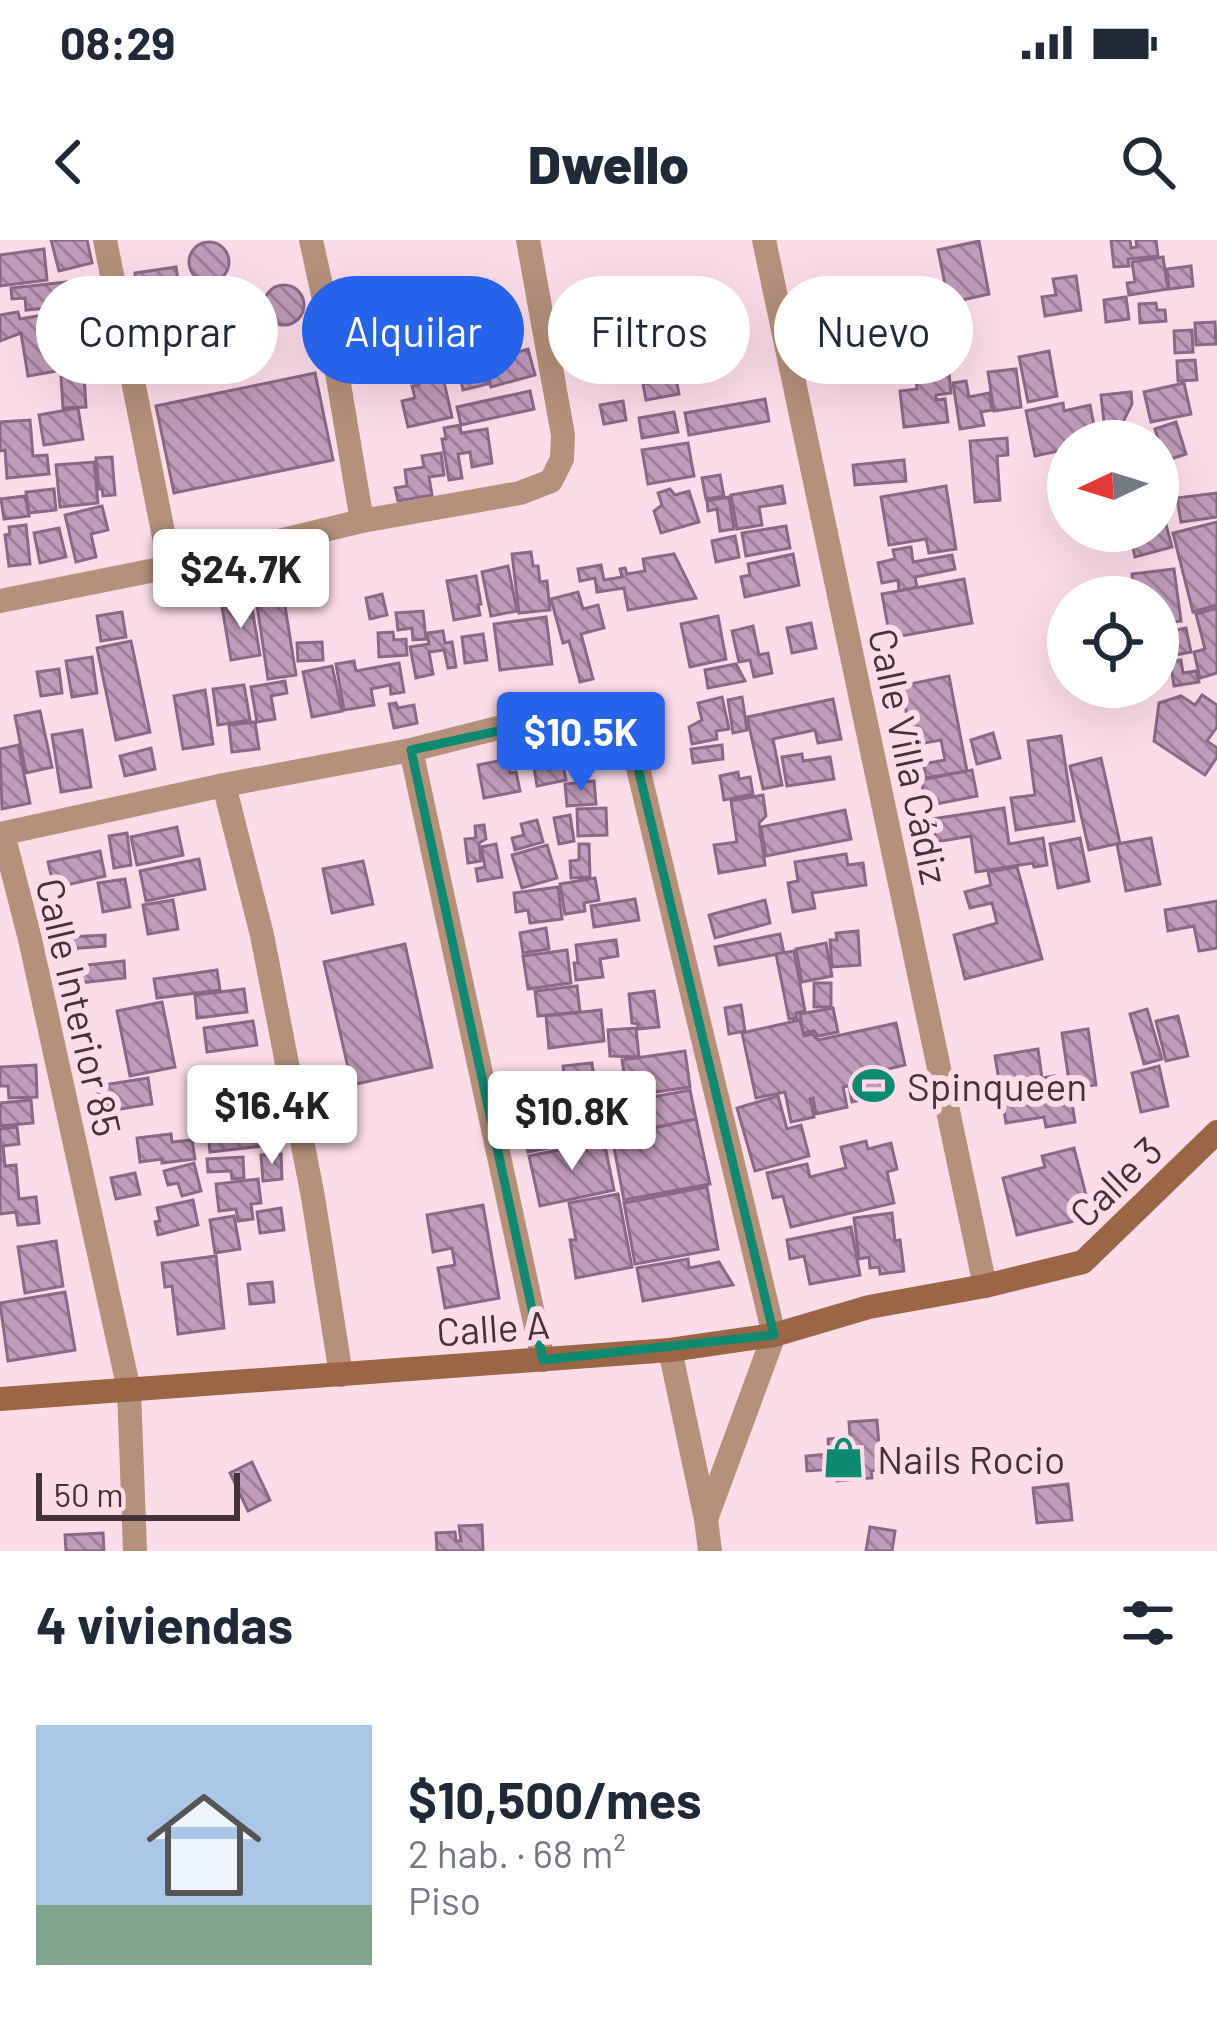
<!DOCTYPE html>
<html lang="es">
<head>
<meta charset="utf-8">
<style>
	body { margin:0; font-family:Barlow,sans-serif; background:#f2f2f3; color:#1f2937; height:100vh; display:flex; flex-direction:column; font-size:45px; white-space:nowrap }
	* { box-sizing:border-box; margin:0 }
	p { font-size:39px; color:#747a83 }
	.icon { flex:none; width:66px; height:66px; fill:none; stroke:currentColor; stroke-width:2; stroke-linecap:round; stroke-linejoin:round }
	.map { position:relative; height:1311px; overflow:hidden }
	.side { display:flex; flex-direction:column; background:#fff; flex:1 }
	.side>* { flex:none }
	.guide { position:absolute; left:36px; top:36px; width:1146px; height:108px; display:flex; gap:24px }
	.needle { width:78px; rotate:266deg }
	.controls { position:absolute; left:1047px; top:180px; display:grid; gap:24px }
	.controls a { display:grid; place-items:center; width:132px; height:132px; border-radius:50%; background:#fff; box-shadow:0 12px 48px #0002; font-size:60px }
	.scale { position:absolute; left:36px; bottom:30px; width:204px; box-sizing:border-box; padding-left:12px; border:6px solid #453139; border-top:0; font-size:33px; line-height:42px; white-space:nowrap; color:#453139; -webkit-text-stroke:9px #fddce9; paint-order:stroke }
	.price { position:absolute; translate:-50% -102px; padding:0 27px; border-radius:12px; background:#fff; color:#222; font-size:39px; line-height:78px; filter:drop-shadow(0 3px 6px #0008) }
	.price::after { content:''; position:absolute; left:50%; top:72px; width:36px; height:27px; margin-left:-18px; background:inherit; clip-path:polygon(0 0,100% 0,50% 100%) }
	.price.on { background:#2563eb; color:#fff }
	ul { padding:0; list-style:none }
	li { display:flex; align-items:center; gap:36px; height:300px; padding:0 36px }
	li+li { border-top:3px solid #e0e1e3 }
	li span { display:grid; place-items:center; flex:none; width:336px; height:240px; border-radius:0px; color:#555 }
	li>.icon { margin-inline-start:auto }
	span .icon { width:144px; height:144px; fill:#fffc; stroke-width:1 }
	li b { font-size:51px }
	h2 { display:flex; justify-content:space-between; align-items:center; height:144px; padding:0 36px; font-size:51px }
	.chip { padding:0 42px; border-radius:54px; background:#fff; box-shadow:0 12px 48px #0002; font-size:42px; line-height:108px }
	.chip.on { background:#2563eb; color:#fff }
	.status { display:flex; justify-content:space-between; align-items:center; height:84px; padding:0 60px; background:#fff; direction:ltr }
	.status svg { height:33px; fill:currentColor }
	header { display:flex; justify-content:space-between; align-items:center; height:156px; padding:0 36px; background:#fff; font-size:54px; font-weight:800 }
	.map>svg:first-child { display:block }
</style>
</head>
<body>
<div class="status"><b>08:29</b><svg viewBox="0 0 49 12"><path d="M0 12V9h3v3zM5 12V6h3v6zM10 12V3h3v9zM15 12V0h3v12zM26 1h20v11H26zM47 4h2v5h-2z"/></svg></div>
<header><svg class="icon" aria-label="back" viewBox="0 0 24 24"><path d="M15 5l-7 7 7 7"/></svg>Dwello<svg class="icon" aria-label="search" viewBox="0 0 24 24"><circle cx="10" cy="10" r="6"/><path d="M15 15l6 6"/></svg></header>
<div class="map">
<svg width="1217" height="1311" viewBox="0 0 1217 1311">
	<defs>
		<pattern id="building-back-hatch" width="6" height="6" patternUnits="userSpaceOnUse" patternTransform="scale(3)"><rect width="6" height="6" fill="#c29abb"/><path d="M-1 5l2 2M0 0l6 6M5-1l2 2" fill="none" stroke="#9f7e99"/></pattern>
	</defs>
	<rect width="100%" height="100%" fill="#fddce9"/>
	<g fill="url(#building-back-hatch)" stroke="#8c6787" stroke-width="3">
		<polygon points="51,0 87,0 92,23 59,31"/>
		<polygon points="1111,0 1130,0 1131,8 1137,7 1136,0 1156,0 1158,16 1128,19 1129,26 1114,27"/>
		<polygon points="979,1 989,54 949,63 938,10"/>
		<circle cx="209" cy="22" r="20"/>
		<polygon points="44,9 47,40 0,46 0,15"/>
		<polygon points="1163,17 1168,49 1129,55 1127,43 1135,42 1132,22"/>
		<polygon points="1191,26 1193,46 1169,49 1167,29"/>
		<polygon points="176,27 182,66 141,72 135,33"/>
		<polygon points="1076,36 1081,70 1045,76 1042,57 1056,55 1053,39"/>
		<polygon points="655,40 661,74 630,79 624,45"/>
		<polygon points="67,42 69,66 26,70 25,58 12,59 11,48"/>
		<circle cx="284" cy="65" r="20"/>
		<polygon points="904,53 909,78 824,96 820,71"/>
		<polygon points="1126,57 1129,79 1106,82 1104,60"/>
		<polygon points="1156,63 1157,70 1165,70 1166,81 1140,83 1139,64"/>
		<polygon points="712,70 716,92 670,101 666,77"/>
		<polygon points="18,72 20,79 43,75 47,100 73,95 79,127 28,136 21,93 0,101 0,75"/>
		<circle cx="162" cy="100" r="20"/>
		<polygon points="1215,82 1216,104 1196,105 1195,83"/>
		<polygon points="899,90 902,107 874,111 876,128 827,135 822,101"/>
		<polygon points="1192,90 1193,112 1175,113 1174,91"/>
		<polygon points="528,109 535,135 491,147 485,121"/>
		<polygon points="1049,111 1057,156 1028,162 1019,117"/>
		<polygon points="480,112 488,144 463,150 456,118"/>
		<polygon points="671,113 679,154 646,160 643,144 653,142 649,117"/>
		<polygon points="1195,120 1197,140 1178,141 1177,121"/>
		<polygon points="948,123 951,153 936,155 936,160 945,159 948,182 904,187 900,151 917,149 914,127"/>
		<polygon points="440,124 452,177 408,187 402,161 415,158 412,146 419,145 418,140 429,137 427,127"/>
		<polygon points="1016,129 1021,167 994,171 988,132"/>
		<polygon points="315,133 333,220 174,253 156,166"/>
		<polygon points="84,135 86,167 63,168 61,137"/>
		<polygon points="966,141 969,157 989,153 992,170 981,172 984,185 960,189 953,143"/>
		<polygon points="1184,143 1191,174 1151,182 1144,152"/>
		<polygon points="530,151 534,169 461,185 457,167"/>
		<polygon points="1131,152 1132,164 1119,190 1105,191 1101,155"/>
		<polygon points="765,159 769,181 689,195 685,173"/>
		<polygon points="623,161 626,180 604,184 600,165"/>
		<polygon points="1063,163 1064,171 1090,165 1097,201 1068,201 1068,209 1035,216 1026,171"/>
		<polygon points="78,168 83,199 44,205 39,175"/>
		<polygon points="674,172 678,192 642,198 639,178"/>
		<polygon points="30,180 33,216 47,215 49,234 7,238 5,210 0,211 0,182"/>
		<polygon points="1176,182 1186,214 1165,221 1155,189"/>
		<polygon points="460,185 461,193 487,189 492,223 472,227 470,212 458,214 462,238 449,240 442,199 446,199 444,188"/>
		<polygon points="1007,198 1008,215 997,216 1000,260 975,262 970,201"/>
		<polygon points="688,203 694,236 648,244 642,210"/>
		<polygon points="441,213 444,235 429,237 432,255 398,261 395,248 407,246 405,230 424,227 422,216"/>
		<polygon points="112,217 115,255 103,256 102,249 99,249 96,218"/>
		<polygon points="904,220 906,241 855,245 853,225"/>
		<polygon points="94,222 98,263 60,267 56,225"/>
		<polygon points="720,235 724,256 706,259 702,238"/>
		<polygon points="782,246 785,263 759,267 762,285 737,289 731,255"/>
		<polygon points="946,246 956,309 929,313 926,299 889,305 881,257"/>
		<polygon points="54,249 56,270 29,273 26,252"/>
		<polygon points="670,249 675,255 689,251 699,282 661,293 654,271 662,265 658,253"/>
		<polygon points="1217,253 1217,277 1181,282 1177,258"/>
		<polygon points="1158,255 1172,307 1135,317 1129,291 1158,291"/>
		<polygon points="25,256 29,276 4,279 1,259"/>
		<polygon points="729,257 734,289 720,291 717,269 708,271 707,261"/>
		<polygon points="102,266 108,290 91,294 96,317 76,322 65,275"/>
		<polygon points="1217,282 1217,365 1193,372 1173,293"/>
		<polygon points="26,285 30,324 9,326 5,295 10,294 9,287"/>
		<polygon points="786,286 790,308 746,316 742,293"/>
		<polygon points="59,288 66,317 40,323 34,293"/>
		<polygon points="735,296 739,317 716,322 712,301"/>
		<polygon points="911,307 913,322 952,315 955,329 915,337 917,347 899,351 898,340 882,343 878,323 895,319 893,310"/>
		<polygon points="531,312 533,326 538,326 540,342 547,341 550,370 519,373 512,314"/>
		<polygon points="674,314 696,358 628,370 624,348 597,352 595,338 580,341 578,329 601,325 604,340 622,337 620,329 625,328 627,334 645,331 643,319"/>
		<polygon points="793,314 799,345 745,357 741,337 750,335 748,324"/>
		<polygon points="508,326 517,371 491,376 482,332"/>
		<polygon points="1174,329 1181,381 1158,384 1158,357 1135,357 1132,334"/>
		<polygon points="476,336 481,364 478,365 480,375 454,380 447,341"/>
		<polygon points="964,339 972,383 890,398 882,354"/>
		<polygon points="578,352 583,369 598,365 604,388 581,394 593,439 580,442 569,401 563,403 551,359"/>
		<polygon points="382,354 387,375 370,379 366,358"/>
		<polygon points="284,360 296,435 268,439 257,365"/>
		<polygon points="251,362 260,415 231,420 222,367"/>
		<polygon points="1217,368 1217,433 1200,438 1194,412 1205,409 1196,374"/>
		<polygon points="423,371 426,399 413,400 412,388 398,390 396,373"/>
		<polygon points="122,372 126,397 101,401 97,376"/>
		<polygon points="718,376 726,419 690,427 681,384"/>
		<polygon points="546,377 552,424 500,430 494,384"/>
		<polygon points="811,383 816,408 792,413 787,388"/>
		<polygon points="753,386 759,415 768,413 772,433 754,437 750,420 739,422 732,391"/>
		<polygon points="1186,388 1191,412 1176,415 1171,391"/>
		<polygon points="443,391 445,403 452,402 456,427 448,428 444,410 429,412 433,434 416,438 410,407 429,404 427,393"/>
		<polygon points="393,392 394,400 406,399 407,415 379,417 378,393"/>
		<polygon points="483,394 487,420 465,423 462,397"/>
		<polygon points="131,401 150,492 116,500 97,408"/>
		<polygon points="322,402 323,420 298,421 297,403"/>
		<polygon points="92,417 97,453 72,457 66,421"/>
		<polygon points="1181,420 1183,433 1196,431 1199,442 1174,446 1172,432 1158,434 1158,423"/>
		<polygon points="354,421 356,431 399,423 404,452 391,454 390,445 371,449 374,465 344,470 336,424"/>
		<polygon points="736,424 745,441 708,448 705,430"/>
		<polygon points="332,426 342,471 312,477 303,432"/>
		<polygon points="59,429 62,453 41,456 37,432"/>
		<polygon points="949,436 967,531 926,538 923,524 945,520 941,500 913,505 901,446"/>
		<polygon points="285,441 287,453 271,456 275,479 257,482 251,447"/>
		<polygon points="244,445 250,480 218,485 213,449"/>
		<polygon points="205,450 213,504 183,509 174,456"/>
		<polygon points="1202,455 1217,465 1217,487 1207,501 1217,508 1217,517 1205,535 1154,501 1159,463 1181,456 1195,465"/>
		<polygon points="722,457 729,489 716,491 717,499 692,504 689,487 702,480 698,463"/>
		<polygon points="742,457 747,490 733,493 728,460"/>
		<polygon points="833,459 841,499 818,503 815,490 773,499 782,545 763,549 747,477"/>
		<polygon points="396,463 398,468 414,465 417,483 394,488 389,464"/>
		<polygon points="40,471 52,527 26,533 15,476"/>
		<polygon points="255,482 259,509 232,512 229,485"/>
		<polygon points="82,490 91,547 61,552 52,495"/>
		<polygon points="993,493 1000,518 977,524 971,500"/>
		<polygon points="1061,496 1074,581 1016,590 1011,558 1035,555 1028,501"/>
		<polygon points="599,501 602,525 577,527 574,503"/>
		<polygon points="18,505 30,563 2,569 0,509"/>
		<polygon points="722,505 723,519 693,523 691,509"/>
		<polygon points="151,508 155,529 125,536 120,516"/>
		<polygon points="560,510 566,540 537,546 532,515"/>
		<polygon points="802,514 803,521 830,517 834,539 787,546 782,517"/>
		<polygon points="1101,518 1120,603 1089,610 1070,526"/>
		<polygon points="508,519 510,533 516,532 520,551 484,558 478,525"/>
		<polygon points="972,530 977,556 926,566 921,540"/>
		<polygon points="738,532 739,539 750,537 753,554 724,560 720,536"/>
		<polygon points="594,541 596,564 567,566 565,544"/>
		<polygon points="763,555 766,576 759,583 765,625 719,633 714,605 737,602 731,561"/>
		<polygon points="606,568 607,595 578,596 577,569"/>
		<polygon points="1004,568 1009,604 1043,598 1047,625 1034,627 1033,623 976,632 971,596 936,602 932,579"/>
		<polygon points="845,570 851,599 766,616 761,587"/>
		<polygon points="570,575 574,601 559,604 554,578"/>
		<polygon points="537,580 543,602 515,610 512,598 524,595 521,584"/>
		<polygon points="484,585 486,599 479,603 481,621 468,623 465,599 476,598 475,586"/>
		<polygon points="177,587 183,615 137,625 131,597"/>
		<polygon points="127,593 131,625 114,628 109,596"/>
		<polygon points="1080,598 1089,641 1058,648 1050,604"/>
		<polygon points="1151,598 1160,644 1126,651 1117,604"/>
		<polygon points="496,604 502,637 478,641 476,629 485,627 481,607"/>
		<polygon points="579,604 589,604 590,637 571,638 570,621 579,620"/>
		<polygon points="547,605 557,638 522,648 512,615"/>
		<polygon points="100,611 105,636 54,648 48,622"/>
		<polygon points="846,614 848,625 863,623 866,645 812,653 815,668 793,672 788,643 798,641 795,622"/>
		<polygon points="199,619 205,649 146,661 140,631"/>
		<polygon points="363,621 373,664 332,673 323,629"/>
		<polygon points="1017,627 1042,719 965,739 954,695 997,683 992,663 970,668 965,652 991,645 988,632"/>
		<polygon points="595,638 599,660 584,663 585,671 565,674 560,644"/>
		<polygon points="125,639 130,667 103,672 98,643"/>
		<polygon points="558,647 562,679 530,683 528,670 516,672 514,653"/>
		<polygon points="635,659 639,680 594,687 591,666"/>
		<polygon points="173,660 178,689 148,694 143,665"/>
		<polygon points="765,660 770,683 715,698 709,675"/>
		<polygon points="1217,661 1217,708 1199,711 1194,686 1168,691 1165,670"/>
		<polygon points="546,688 549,709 523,713 520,693"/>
		<polygon points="858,691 860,725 832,727 830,700 837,700 836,693"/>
		<polygon points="780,694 784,713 719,725 715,707"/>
		<polygon points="105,695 105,706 70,709 69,697"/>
		<polygon points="616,700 618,716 600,719 603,737 576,740 574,723 578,723 576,705"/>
		<polygon points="826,703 832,736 802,742 796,709"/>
		<polygon points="405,704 432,827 352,845 324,722"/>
		<polygon points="567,710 571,743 528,749 523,716"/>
		<polygon points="794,711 805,771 796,773 797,778 789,779 776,714"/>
		<polygon points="124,721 125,738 70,744 68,727"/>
		<polygon points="217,730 220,750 157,758 154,739"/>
		<rect x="814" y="743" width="17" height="24"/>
		<polygon points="577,746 580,772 538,776 535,751"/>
		<polygon points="244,749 247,772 197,778 195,755"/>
		<polygon points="654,751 659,787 638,789 638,784 632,783 629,754"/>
		<polygon points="162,762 175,827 130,836 117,771"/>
		<polygon points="741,765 745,791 729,794 725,768"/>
		<polygon points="833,768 838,792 818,796 814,791 803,793 800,774"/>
		<polygon points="1147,769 1162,819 1144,824 1130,774"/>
		<polygon points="601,770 604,801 549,808 546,776"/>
		<polygon points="1178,776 1188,816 1166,821 1156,781"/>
		<polygon points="800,780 804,796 812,794 818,800 896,783 905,825 888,829 893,853 852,862 849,846 843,847 847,867 816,874 813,858 810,859 814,877 791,882 785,852 756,858 742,793"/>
		<polygon points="253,781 257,805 207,812 204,788"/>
		<polygon points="636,788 639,817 610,816 608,790"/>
		<polygon points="1088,789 1096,845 1070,848 1062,793"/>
		<polygon points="1038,809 1042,838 1054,836 1057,852 1070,850 1075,882 1046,887 1044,877 1006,883 995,816"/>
		<polygon points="685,811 690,847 628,856 622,820"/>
		<polygon points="592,823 594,839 565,842 563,826"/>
		<polygon points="36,825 37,857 9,858 8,846 0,846 0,827"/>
		<polygon points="1159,826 1168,866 1141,872 1132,833"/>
		<polygon points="148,838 152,864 101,872 97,846"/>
		<polygon points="252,840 254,864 229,866 231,880 191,883 190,872 208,870 206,851 226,849 226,842"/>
		<polygon points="690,850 696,879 632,892 626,862"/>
		<polygon points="778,856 787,889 801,885 809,916 755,931 737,868"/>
		<polygon points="31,860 33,883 0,886 0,863"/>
		<polygon points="594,861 601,897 528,912 521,877"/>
		<polygon points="259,868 263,906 210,912 207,885 238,881 237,870"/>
		<polygon points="696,879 710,944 624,960 612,897"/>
		<polygon points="17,887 19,904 3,906 5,926 16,925 19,959 36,957 39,983 18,985 16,972 0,974 0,889"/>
		<polygon points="171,894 172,902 192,900 195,919 162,923 162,919 140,922 137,898"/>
		<polygon points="604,901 614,950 540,966 529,916"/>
		<polygon points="866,901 868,909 891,903 897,929 887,932 894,963 791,987 783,956 773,958 767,933 807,924 810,937 846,928 841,907"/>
		<polygon points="1074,908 1086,955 1078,960 1083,979 1017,995 1003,938 1045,927 1042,916"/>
		<polygon points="281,914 282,939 263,941 261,915"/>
		<polygon points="243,917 244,938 232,939 231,931 208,932 207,919"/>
		<polygon points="194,923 201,951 182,956 178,943 168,945 164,931"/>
		<polygon points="135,933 140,954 116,959 111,938"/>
		<polygon points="258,939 261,963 251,964 253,979 238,981 236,969 219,971 216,944"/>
		<polygon points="707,947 718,1009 635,1024 624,963"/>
		<polygon points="618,954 632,1027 576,1038 570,1000 576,1000 569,963"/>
		<polygon points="193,960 198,985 158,995 155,982 160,981 157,968"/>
		<polygon points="483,965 499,1058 445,1068 438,1028 455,1025 452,1008 433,1012 427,975"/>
		<polygon points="281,968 284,990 260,993 257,972"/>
		<polygon points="892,973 895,1001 900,1000 904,1031 880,1034 879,1027 870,1028 869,1017 859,1019 854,978"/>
		<polygon points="234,976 240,1009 215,1013 210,980"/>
		<polygon points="851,987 860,1035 810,1044 804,1016 790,1019 787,1000"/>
		<polygon points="56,1001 63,1046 25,1053 18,1007"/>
		<polygon points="216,1016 224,1088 178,1094 172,1046 165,1047 162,1023"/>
		<polygon points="688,1019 689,1028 719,1022 733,1045 643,1061 637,1028"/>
		<polygon points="272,1042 274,1062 250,1064 248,1044"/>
		<polygon points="65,1052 75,1110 8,1121 0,1063"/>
		<polygon points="877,1180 881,1230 871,1231 872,1238 837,1241 836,1229 807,1231 806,1216 829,1214 828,1199 850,1197 849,1182"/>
		<polygon points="252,1222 270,1260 248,1271 230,1233"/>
		<polygon points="1068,1244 1072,1280 1037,1283 1033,1248"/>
		<polygon points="482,1285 483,1311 437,1311 436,1293 455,1292 456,1301 461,1301 459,1286"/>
		<polygon points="870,1287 895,1291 892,1311 866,1311"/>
		<polygon points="103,1293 104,1311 66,1311 65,1295"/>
	</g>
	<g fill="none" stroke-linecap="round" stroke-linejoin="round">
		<g stroke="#b69079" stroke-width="24">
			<polyline points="105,0 170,327"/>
			<polyline points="311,0 327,73 362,281"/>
			<polyline points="764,0 985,1046"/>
			<polyline points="0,361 170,327 362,281 520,253 551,241 562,219 563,195 528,0"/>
			<polyline points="411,510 543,1120"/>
			<polyline points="224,545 262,695 313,957 341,1135"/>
			<path d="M 0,594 L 224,545 L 411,510 L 569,470 C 603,470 614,472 632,503 L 774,1095 L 706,1279"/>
			<polyline points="3,594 30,699 129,1150 135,1311"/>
			<polyline points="670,1110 706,1279 710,1311"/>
		</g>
		<polyline stroke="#9c6543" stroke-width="24" points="0,1159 670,1110 774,1095 869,1067 985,1046 1083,1022 1217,892"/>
	</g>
	<path fill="none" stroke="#0c8b70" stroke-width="9" stroke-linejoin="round" d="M 595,470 L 632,503 L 774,1095 L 543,1120 L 411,510 Z"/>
	<defs>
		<symbol id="stadium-bare" viewBox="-9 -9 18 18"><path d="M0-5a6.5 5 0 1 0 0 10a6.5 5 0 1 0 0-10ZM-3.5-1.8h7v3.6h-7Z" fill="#0c8b70" stroke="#fddce9" stroke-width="2.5" paint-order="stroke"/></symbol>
		<symbol id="shop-bare" viewBox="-9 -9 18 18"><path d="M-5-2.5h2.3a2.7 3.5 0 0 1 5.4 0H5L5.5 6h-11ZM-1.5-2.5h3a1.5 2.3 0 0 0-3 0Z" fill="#0c8b70" stroke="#fddce9" stroke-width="2.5" paint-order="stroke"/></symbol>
	</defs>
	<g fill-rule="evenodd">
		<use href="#stadium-bare" x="844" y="816" width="59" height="59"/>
		<use href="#shop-bare" x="814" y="1188" width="59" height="59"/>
	</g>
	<g text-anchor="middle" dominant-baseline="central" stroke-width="12" stroke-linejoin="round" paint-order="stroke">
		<g font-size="39" fill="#453139" stroke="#fddce9">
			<text transform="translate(910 516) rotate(78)">Calle Villa Cádiz</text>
			<text transform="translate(80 767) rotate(77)">Calle Interior 85</text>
			<text transform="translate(1115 941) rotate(-44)">Calle 3</text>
			<text transform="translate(493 1087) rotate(-4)">Calle A</text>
		</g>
		<g font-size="39" fill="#453139" stroke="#fddce9" text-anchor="start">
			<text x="907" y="845">Spinqueen</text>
			<text x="877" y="1218">Nails Rocio</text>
		</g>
	</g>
</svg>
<div class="controls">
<a><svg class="needle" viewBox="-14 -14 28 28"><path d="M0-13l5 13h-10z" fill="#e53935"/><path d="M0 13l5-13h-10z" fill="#747a83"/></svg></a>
<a><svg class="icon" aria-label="locate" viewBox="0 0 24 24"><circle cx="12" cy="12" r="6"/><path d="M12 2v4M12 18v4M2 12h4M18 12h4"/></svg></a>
</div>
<div class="scale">50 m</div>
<b class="price" style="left:241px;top:391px">$24.7K</b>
<b class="price on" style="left:581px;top:554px">$10.5K</b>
<b class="price" style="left:272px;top:927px">$16.4K</b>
<b class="price" style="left:572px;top:933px">$10.8K</b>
<div class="guide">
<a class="chip">Comprar</a>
<a class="chip on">Alquilar</a>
<a class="chip">Filtros</a>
<a class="chip">Nuevo</a>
</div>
</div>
<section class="side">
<h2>4 viviendas<svg class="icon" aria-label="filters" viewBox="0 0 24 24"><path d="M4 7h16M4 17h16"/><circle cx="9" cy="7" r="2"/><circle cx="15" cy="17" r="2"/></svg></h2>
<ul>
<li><span style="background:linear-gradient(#a9c7e8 75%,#7fa58c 0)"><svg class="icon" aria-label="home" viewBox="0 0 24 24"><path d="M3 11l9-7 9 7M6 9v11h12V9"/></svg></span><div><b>$10,500/mes</b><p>2 hab. · 68 m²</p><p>Piso</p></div></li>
</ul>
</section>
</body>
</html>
